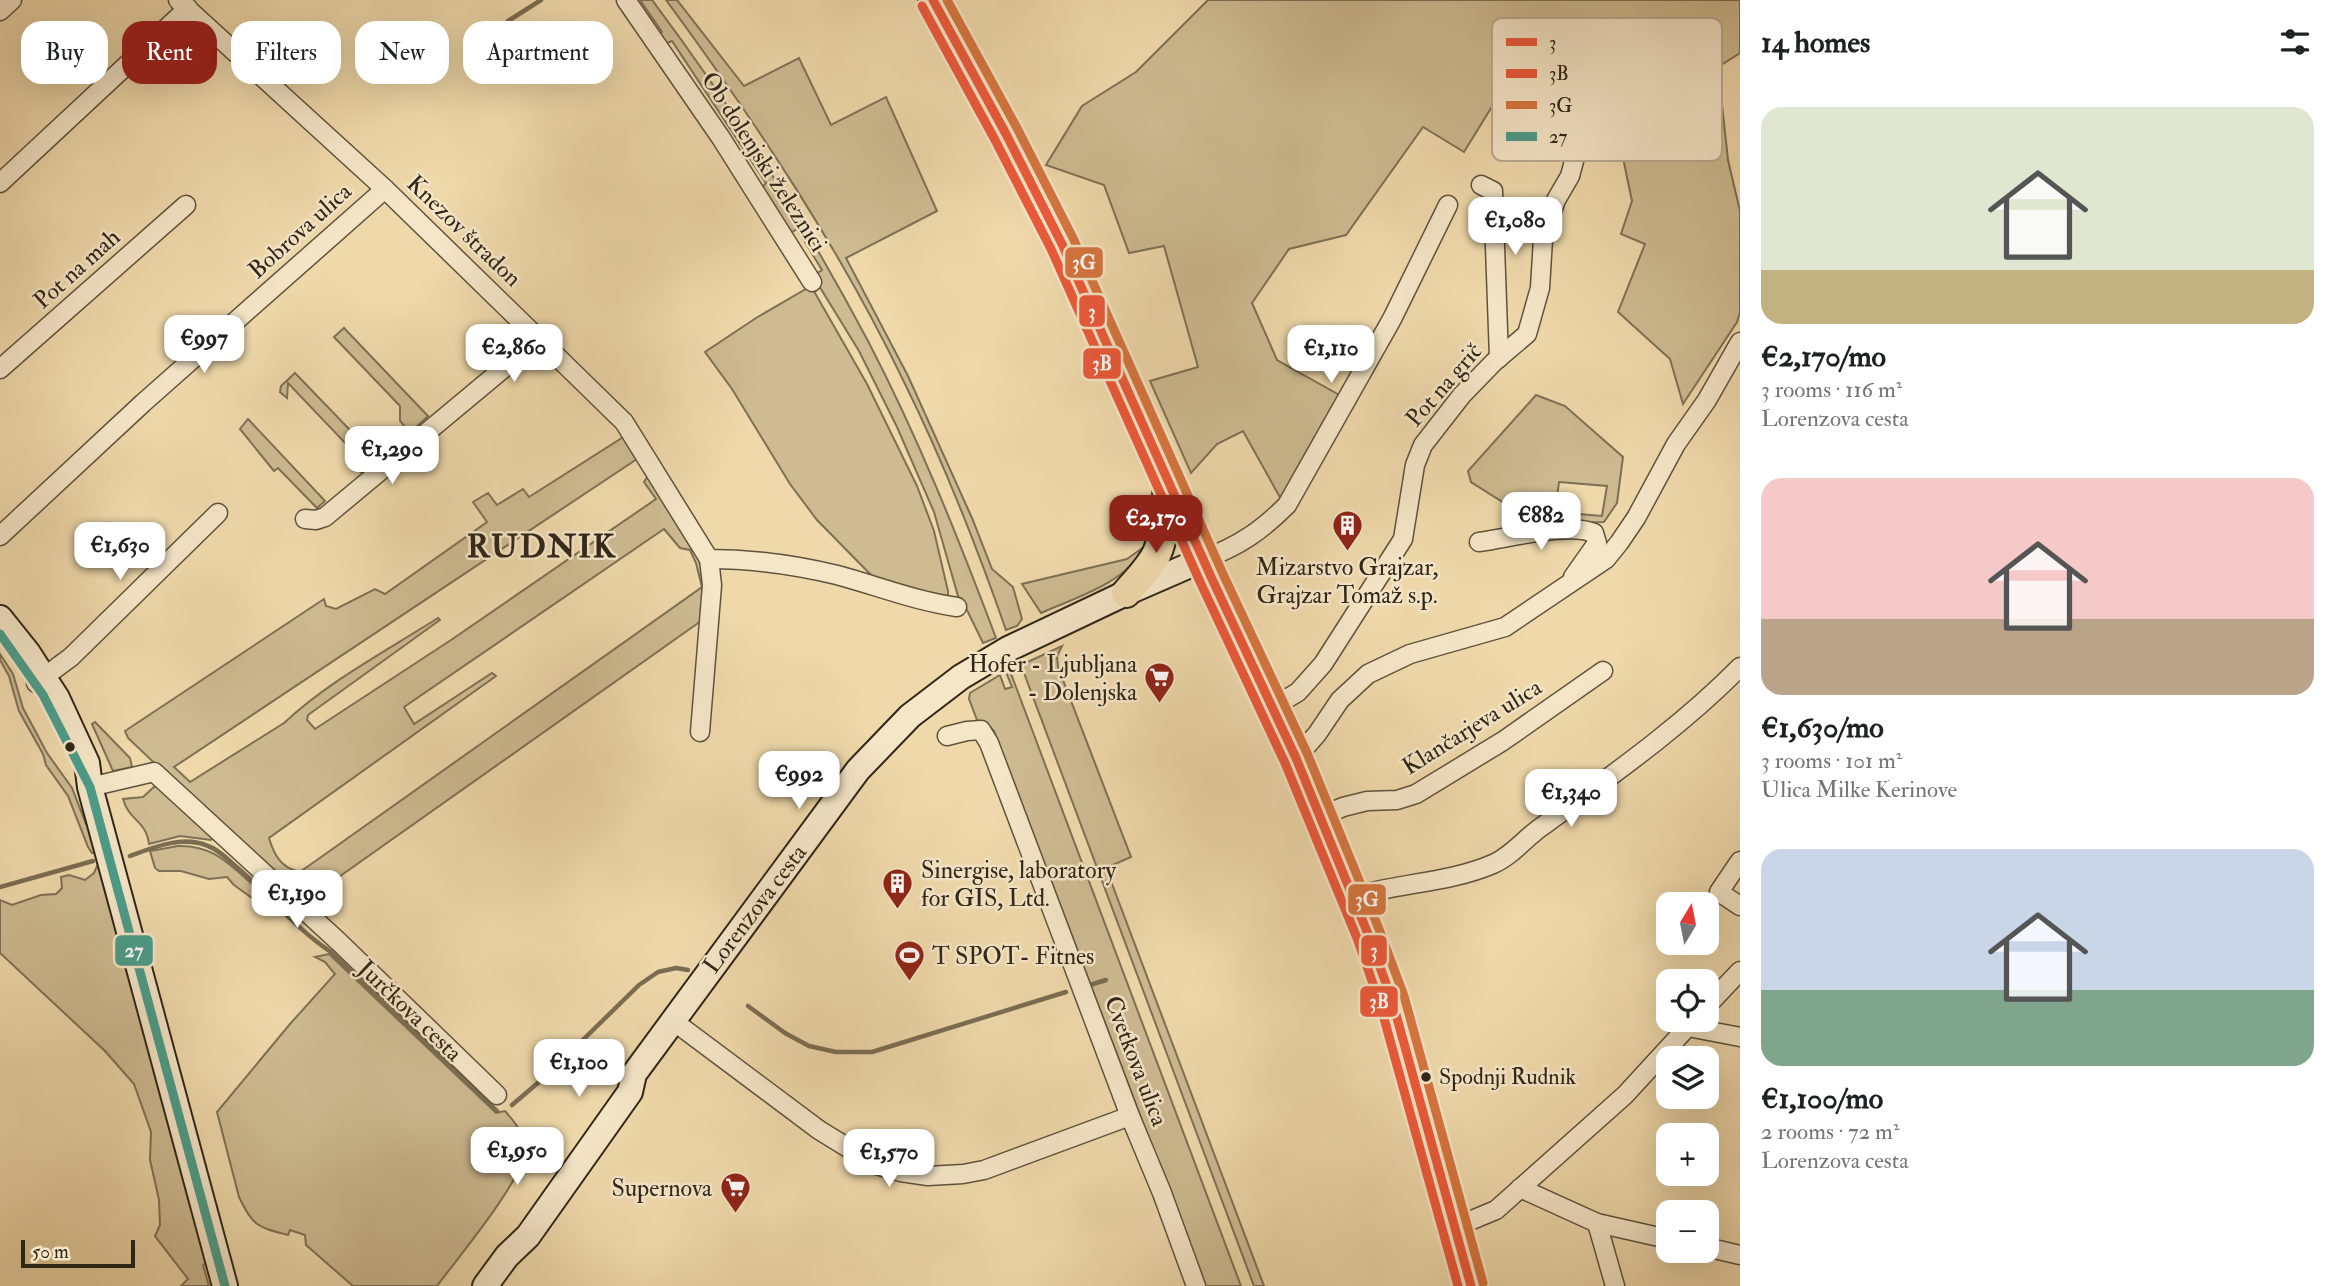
<!DOCTYPE html>
<html lang="en">
<head>
<meta charset="utf-8">
<style>
	body { margin:0; font-family:"IM FELL Double Pica",serif; background:#f6f6f6; color:#202124; height:100vh; display:flex; flex-direction:column; font-size:26px; white-space:nowrap }
	* { box-sizing:border-box; margin:0 }
	p { font-size:23px; color:#757577 }
	.icon { flex:none; width:38px; height:38px; fill:none; stroke:currentColor; stroke-width:2; stroke-linecap:round; stroke-linejoin:round }
	.map { position:relative; flex:1; overflow:hidden }
	.sheet { display:flex; flex-direction:column; background:#fff; width:595px }
	.sheet>* { flex:none }
	.top-card { position:absolute; left:21px; top:21px; width:665px; height:63px; display:flex; gap:14px }
	.needle { width:46px; rotate:10deg }
	.fabs { position:absolute; left:1656px; top:892px; display:grid; gap:14px }
	.fabs a { display:grid; place-items:center; width:63px; height:63px; border-radius:14px; background:#fff; box-shadow:0 7px 28px #0002; font-size:35px }
	.scale { position:absolute; left:21px; bottom:18px; width:114px; box-sizing:border-box; padding-left:7px; border:4px solid #2f2618; border-top:0; font-size:19px; line-height:24px; white-space:nowrap; color:#2f2618; -webkit-text-stroke:5px #f5e6c8; paint-order:stroke }
	.price { position:absolute; translate:-50% -60px; padding:0 16px; border-radius:14px; background:#fff; color:#222; font-size:23px; line-height:46px; filter:drop-shadow(0 2px 4px #0008) }
	.price::after { content:''; position:absolute; left:50%; top:42px; width:21px; height:16px; margin-left:-10px; background:inherit; clip-path:polygon(0 0,100% 0,50% 100%) }
	.price.selected { background:#8f2418; color:#fff }
	ul { padding:0; list-style:none }
	li { display:grid; align-content:center; gap:14px; height:371px; padding:0 21px }
	li span { display:grid; place-items:center; height:217px; border-radius:21px; color:#555 }
	li>.icon { margin-inline-start:auto }
	span .icon { width:126px; height:126px; fill:#fffc; stroke-width:1 }
	li b { font-size:30px }
	h2 { display:flex; justify-content:space-between; align-items:center; height:84px; padding:0 21px; font-size:30px }
	.tag { padding:0 24px; border-radius:21px; background:#fff; box-shadow:0 7px 28px #0002; font-size:24px; line-height:63px }
	.tag.selected { background:#8f2418; color:#fff }
	main { display:flex; flex:1; min-height:0 }
	.map>svg:first-child { display:block }
</style>
</head>
<body>
<main>
<div class="map">
<svg width="1740" height="1286" viewBox="0 0 1740 1286">
	<rect width="100%" height="100%" fill="#efd9ab"/>
	<filter id="stains"><feTurbulence type="fractalNoise" baseFrequency=".00286" numOctaves="4"/><feColorMatrix values="0 0 0 0 .2 0 0 0 0 .09 0 0 0 0 .02 0 0 0 .5 -.17"/></filter>
	<radialGradient id="worn" r=".72"><stop offset=".6" stop-color="#630" stop-opacity="0"/><stop offset="1" stop-color="#630" stop-opacity=".3"/></radialGradient>
	<g fill="#cebb92" stroke="#7e7055" stroke-width="2" fill-rule="evenodd">
		<path d="M 640,0 L 652,0 C 733,108 805,222 868,341 C 918,437 958,537 996,638 L 983,643 L 965,606 L 958,596 L 934,512 L 897,427 L 859,351 L 813,276 L 822,270 L 797,229 L 789,234 L 761,189 L 766,183 L 672,41 L 664,44 L 659,35 L 662,32 Z"/>
		<path d="M 666,0 L 677,0 L 744,86 L 799,58 L 831,125 L 886,97 L 937,211 L 846,258 L 908,376 L 972,518 L 992,569 L 1013,587 L 1022,619 L 1017,626 L 1006,630 C 977,547 944,463 905,384 C 840,248 755,121 666,0 Z"/>
		<polygon points="1208,0 1740,0 1740,53 1718,67 1728,160 1740,211 1740,312 1737,322 1683,404 1670,359 1618,312 1645,244 1621,234 1632,201 1612,105 1590,67 1549,102 1496,100 1464,152 1423,127 1346,235 1289,249 1252,303 1277,360 1343,397 1282,501 1243,431 1217,444 1191,473 1150,381 1198,367 1164,246 1129,253 1104,185 1046,165 1082,106 1136,72"/>
		<polygon points="811,286 867,384 917,486 934,531 948,591 948,596 945,599 875,579 817,520 790,484 732,389 705,352 756,318"/>
		<polygon points="344,328 428,416 413,430 405,427 400,421 400,406 334,337"/>
		<polygon points="295,373 377,458 363,473 350,466 349,461 350,448 288,383 287,398 280,392 281,386"/>
		<path d="M 1536,395 L 1565,406 L 1623,457 L 1617,503 L 1604,522 L 1540,524 L 1536,518 L 1539,512 L 1531,515 L 1523,515 L 1471,482 L 1468,471 ZM 1559,482 L 1607,486 L 1602,516 L 1555,512 Z"/>
		<polygon points="248,419 325,501 317,508 278,468 274,471 240,429"/>
		<path d="M 625,436 L 637,459 L 174,767 L 190,782 L 284,723 C 329,681 386,651 438,618 L 440,620 L 308,715 L 307,720 L 315,729 L 451,640 L 656,499 L 644,482 L 648,476 L 701,561 L 705,579 L 701,621 L 302,903 L 128,738 L 125,731 L 131,727 L 324,599 L 326,606 L 336,609 L 375,589 L 385,594 L 487,522 L 473,502 L 488,493 L 497,505 L 523,489 L 529,497 ZM 664,529 L 680,548 L 690,550 L 696,563 L 702,587 L 300,872 C 281,868 274,855 269,838 L 496,676 L 492,673 L 414,724 L 404,707 Z"/>
		<path d="M 1141,549 C 1129,582 1072,599 1041,613 L 1022,584 L 1127,559 Z"/>
		<polygon points="1062,646 1057,656 1058,667 1131,857 1106,868 1264,1286 1254,1286 1021,665"/>
		<polygon points="0,654 13,674 23,708 47,753 72,788 86,824 89,824 98,853 92,853 88,847 68,796 46,765 43,754 19,711 9,676 0,660"/>
		<polygon points="1010,671 1241,1286 1205,1286 994,731 987,724 977,720 969,699 970,693 1000,675 1005,689 1012,687 1006,672"/>
		<polygon points="95,722 130,758 132,767 113,771 92,724"/>
		<path d="M 155,786 L 167,792 L 214,837 L 211,840 L 180,836 L 149,844 C 146,820 129,821 123,799 L 143,797 Z"/>
		<path d="M 178,846 C 217,845 232,868 260,891 L 252,898 L 234,885 L 227,877 L 209,879 L 181,871 L 159,871 L 155,868 L 150,851 Z"/>
		<polygon points="99,862 207,1263 203,1265 209,1286 181,1286 188,1279 155,1236 160,1225 159,1200 150,1160 151,1132 134,1084 105,1051 0,953 0,900 12,905 41,895 56,894 62,888 61,877 69,875 85,880 94,873"/>
		<path d="M 329,954 L 496,1113 L 505,1111 C 514,1121 525,1134 525,1149 C 526,1177 456,1260 437,1286 L 353,1286 L 306,1245 L 305,1235 L 290,1230 L 288,1235 C 258,1227 253,1227 239,1197 L 217,1112 L 290,1024 L 335,974 L 325,962 L 315,957 Z"/>
	</g>
	<g fill="none" stroke-linecap="round" stroke-linejoin="round">
		<g stroke="#7b6d52" stroke-width="4.5">
			<polyline points="508,21 541,0"/>
			<path d="M 130,856 C 154,847 183,835 208,846 C 220,850 229,861 239,869 C 270,896 296,929 331,952 L 497,1111"/>
			<polyline points="0,887 93,861"/>
			<polyline points="1090,985 1106,980"/>
			<polyline points="748,1006 785,1033 809,1046 836,1052 872,1052 1066,992"/>
			<polyline points="512,1105 546,1076 639,985 658,972 676,968 688,970"/>
		</g>
		<defs>
			<g id="street">
				<path d="M 178,0 L 385,189 L 624,422 L 709,559 C 753,559 795,565 837,575 C 878,586 915,601 957,607"/>
				<polyline points="626,0 721,138 812,282"/>
				<polyline points="0,11 12,0"/>
				<polyline points="0,183 188,8"/>
				<polyline points="1481,185 1493,191 1499,358"/>
				<polyline points="0,369 186,205"/>
				<polyline points="305,519 316,520 325,517 540,338"/>
				<polyline points="0,536 143,403 385,189"/>
				<path d="M 1479,542 C 1509,538 1568,522 1594,533 L 1597,543 L 1573,577"/>
				<path d="M 1204,559 C 1239,546 1261,531 1287,505 L 1392,319 L 1448,205"/>
				<polyline points="36,683 71,657 218,513"/>
				<polyline points="1273,707 1298,692 1323,664 1403,539 1415,465 1423,445 1462,395 1494,362 1527,334 1540,288 1543,239 1556,200 1570,176 1578,146 1581,107"/>
				<polyline points="700,732 712,585 709,559"/>
				<polyline points="947,736 967,731 981,730 989,743 1130,1116 1162,1193 1196,1286"/>
				<polyline points="1296,758 1317,734 1340,700 1368,674 1410,654 1505,627 1606,559 1619,543 1636,518 1676,444 1707,400 1740,342"/>
				<polyline points="90,787 154,772 339,942 497,1095"/>
				<polyline points="1320,817 1343,807 1367,801 1397,800 1416,794 1503,741 1603,671"/>
				<polyline points="1740,861 1719,892 1740,906"/>
				<path d="M 1352,897 C 1398,883 1449,883 1493,864 C 1512,856 1527,836 1544,825 C 1612,775 1681,727 1740,667"/>
				<polyline points="1706,1007 1740,971"/>
				<polyline points="672,1020 819,1130 876,1165 901,1172 928,1176 963,1174 984,1170 1130,1116"/>
				<polyline points="1688,1027 1740,1037"/>
				<polyline points="1520,1188 1597,1223 1668,1239"/>
				<polyline points="1597,1223 1615,1286"/>
				<polyline points="1455,1227 1496,1210 1625,1095 1694,1020"/>
				<polyline points="1706,1247 1740,1255"/>
			</g>
			<g id="secondary">
				<polyline points="0,618 28,653 57,698 87,763 90,787 225,1286"/>
				<polyline points="485,1286 507,1256 528,1236 630,1092 634,1074 858,770 910,716 961,677 1008,649 1126,593 1204,559"/>
			</g>
			<g id="primary">
				<polyline points="933,0 1006,134 1062,244 1212,579 1296,758 1368,934 1392,1000 1471,1286"/>
				<path d="M 1126,593 C 1137,580 1150,568 1157,553 C 1166,532 1165,504 1169,481"/>
			</g>
		</defs>
		<use href="#street" stroke="#5f533d" stroke-width="21"/>
		<use href="#secondary" stroke="#2f2618" stroke-width="28"/>
		<use href="#primary" stroke="#2f2618" stroke-width="32"/>
		<use href="#street" stroke="#f5e6c8" stroke-width="18"/>
		<use href="#secondary" stroke="#f5e6c8" stroke-width="24"/>
		<use href="#primary" stroke="#efd9ab" stroke-width="28"/>
		<defs>
			<polyline id="bus-1" points="933,0 1006,134 1062,244 1212,579 1296,758 1368,934 1392,1000 1471,1286"/>
			<polyline id="bus-2" points="922,6 995,140 1051,249 1201,584 1285,763 1357,938 1380,1004 1458,1286"/>
			<polyline id="bus-3" points="947,0 1017,128 1073,238 1223,574 1307,753 1379,929 1404,996 1483,1283"/>
			<polyline id="bus-4" points="0,634 43,695 90,787 225,1286"/>
		</defs>
		<use href="#bus-1" stroke="#f5e6c8" stroke-width="14"/>
		<use href="#bus-2" stroke="#f5e6c8" stroke-width="14"/>
		<use href="#bus-3" stroke="#f5e6c8" stroke-width="14"/>
		<use href="#bus-4" stroke="#f5e6c8" stroke-width="14"/>
		<use href="#bus-1" stroke="#ec593a" stroke-width="9"/>
		<use href="#bus-2" stroke="#ec593a" stroke-width="9"/>
		<use href="#bus-3" stroke="#d7753e" stroke-width="9"/>
		<use href="#bus-4" stroke="#4b9d8b" stroke-width="9"/>
	</g>
	<defs>
		<symbol id="building-pin" viewBox="-11 -11 22 30"><path d="M0 17L-7.5 6A9.5 9.5 0 1 1 7.5 6Z" fill="#8f2418" stroke="#f5e6c8"/><path d="M-4-6H4V6H1V3H-1V6H-4ZM-2.5-4.3h1.7v1.8h-1.7ZM.8-4.3h1.7v1.8H.8ZM-2.5-1h1.7V.8h-1.7ZM.8-1h1.7V.8H.8Z" fill="#fff"/></symbol>
		<symbol id="supermarket-pin" viewBox="-11 -11 22 30"><path d="M0 17L-7.5 6A9.5 9.5 0 1 1 7.5 6Z" fill="#8f2418" stroke="#f5e6c8"/><path d="M-6-5.5h2.5l.6 2H6L4.5 2H-2.5L-4.4-4H-6ZM-1.5 3.2a1.3 1.3 0 1 0 .1 0ZM3 3.2a1.3 1.3 0 1 0 .1 0Z" fill="#fff"/></symbol>
		<symbol id="stadium-pin" viewBox="-11 -11 22 30"><path d="M0 17L-7.5 6A9.5 9.5 0 1 1 7.5 6Z" fill="#8f2418" stroke="#f5e6c8"/><path d="M0-5a6.5 5 0 1 0 0 10a6.5 5 0 1 0 0-10ZM-3.5-1.8h7v3.6h-7Z" fill="#fff"/></symbol>
	</defs>
	<g fill-rule="evenodd">
		<use href="#building-pin" x="1330" y="508" width="35" height="47"/>
		<use href="#supermarket-pin" x="1142" y="660" width="35" height="47"/>
		<use href="#building-pin" x="880" y="866" width="35" height="47"/>
		<use href="#stadium-pin" x="892" y="938" width="35" height="47"/>
		<use href="#supermarket-pin" x="718" y="1170" width="35" height="47"/>
	</g>
	<g fill="#2f2618" stroke="#f5e6c8" stroke-width="2.5">
		<circle cx="70" cy="747" r="6"/>
		<circle cx="1426" cy="1077" r="6"/>
	</g>
	<g text-anchor="middle" dominant-baseline="central" stroke-width="5" stroke-linejoin="round" paint-order="stroke">
		<g font-size="22" fill="#2f2618" stroke="#f5e6c8" text-anchor="start">
			<text x="1439" y="1077">Spodnji Rudnik</text>
		</g>
		<g font-size="24" fill="#2f2618" stroke="#f5e6c8">
			<text transform="translate(764 162) rotate(57)">Ob dolenjski železnici</text>
			<text transform="translate(300 231) rotate(-42)">Bobrova ulica</text>
			<text transform="translate(464 231) rotate(44)">Knezov štradon</text>
			<text transform="translate(77 269) rotate(-42)">Pot na mah</text>
			<text transform="translate(1444 385) rotate(-49)">Pot na grič</text>
			<text transform="translate(1472 727) rotate(-32)">Klančarjeva ulica</text>
			<text transform="translate(755 909) rotate(-53)">Lorenzova cesta</text>
			<text transform="translate(410 1011) rotate(44)">Jurčkova cesta</text>
			<text transform="translate(1136 1061) rotate(69)">Cvetkova ulica</text>
		</g>
		<g font-size="24" fill="#2f2618" stroke="#f5e6c8" text-anchor="end">
			<text x="1347" y="567" text-anchor="middle">Mizarstvo Grajzar,<tspan x="1347" dy="28">Grajzar Tomaž s.p.</tspan></text>
			<text x="1137" y="664">Hofer - Ljubljana<tspan x="1137" dy="28">- Dolenjska</tspan></text>
			<text x="921" y="870" text-anchor="start">Sinergise, laboratory<tspan x="921" dy="28">for GIS, Ltd.</tspan></text>
			<text x="932" y="956" text-anchor="start">T SPOT- Fitnes</text>
			<text x="712" y="1188">Supernova</text>
		</g>
		<g font-size="32" font-weight="bold" letter-spacing="2" fill="#2f2618" stroke="#f5e6c8">
			<text x="542" y="547">RUDNIK</text>
		</g>
	</g>
	<rect x="1492" y="18" width="230" height="143" rx="10" fill="#f5e6c8" stroke="#baac93" stroke-width="2"/>
	<rect x="1506" y="38" width="31" height="8" fill="#ec593a"/>
	<rect x="1506" y="69" width="31" height="9" fill="#ec593a"/>
	<rect x="1506" y="101" width="31" height="8" fill="#d7753e"/>
	<rect x="1506" y="132" width="31" height="9" fill="#4b9d8b"/>
	<g font-size="19" fill="#2f2618">
		<text x="1549" y="49">3</text>
		<text x="1549" y="80">3B</text>
		<text x="1549" y="112">3G</text>
		<text x="1549" y="143">27</text>
	</g>
	<g stroke="#f5e6c8" stroke-width="2.5">
		<rect x="1064" y="246" width="40" height="33" rx="7" fill="#d7753e"/>
		<rect x="1078" y="294" width="28" height="34" rx="7" fill="#ec593a"/>
		<rect x="1082" y="347" width="40" height="33" rx="7" fill="#ec593a"/>
		<rect x="1347" y="883" width="40" height="33" rx="7" fill="#d7753e"/>
		<rect x="1360" y="934" width="28" height="33" rx="7" fill="#ec593a"/>
		<rect x="114" y="934" width="40" height="33" rx="7" fill="#4b9d8b"/>
		<rect x="1359" y="985" width="40" height="33" rx="7" fill="#ec593a"/>
	</g>
	<g font-size="19" text-anchor="middle" font-weight="bold" fill="#fff">
		<text x="1084" y="269">3G</text>
		<text x="1092" y="318">3</text>
		<text x="1102" y="370">3B</text>
		<text x="1367" y="906">3G</text>
		<text x="1374" y="957">3</text>
		<text x="134" y="957">27</text>
		<text x="1379" y="1008">3B</text>
	</g>
	<rect width="100%" height="100%" filter="url(#stains)"/>
	<rect width="100%" height="100%" fill="url(#worn)"/>
</svg>
<div class="fabs">
<a><svg class="needle" viewBox="-14 -14 28 28"><path d="M0-13l5 13h-10z" fill="#e53935"/><path d="M0 13l5-13h-10z" fill="#757577"/></svg></a>
<a><svg class="icon" aria-label="locate" viewBox="0 0 24 24"><circle cx="12" cy="12" r="6"/><path d="M12 2v4M12 18v4M2 12h4M18 12h4"/></svg></a>
<a><svg class="icon" aria-label="layers" viewBox="0 0 24 24"><path d="M12 4l9 5-9 5-9-5zM3 14l9 5 9-5"/></svg></a>
<a>+</a>
<a>−</a>
</div>
<div class="scale">50 m</div>
<b class="price" style="left:1515px;top:257px">€1,080</b>
<b class="price" style="left:204px;top:375px">€997</b>
<b class="price" style="left:514px;top:384px">€2,860</b>
<b class="price" style="left:1331px;top:385px">€1,110</b>
<b class="price" style="left:392px;top:486px">€1,290</b>
<b class="price" style="left:1541px;top:552px">€882</b>
<b class="price selected" style="left:1156px;top:555px">€2,170</b>
<b class="price" style="left:120px;top:582px">€1,630</b>
<b class="price" style="left:799px;top:811px">€992</b>
<b class="price" style="left:1571px;top:829px">€1,340</b>
<b class="price" style="left:297px;top:930px">€1,190</b>
<b class="price" style="left:579px;top:1099px">€1,100</b>
<b class="price" style="left:517px;top:1187px">€1,950</b>
<b class="price" style="left:889px;top:1189px">€1,570</b>
<div class="top-card">
<a class="tag">Buy</a>
<a class="tag selected">Rent</a>
<a class="tag">Filters</a>
<a class="tag">New</a>
<a class="tag">Apartment</a>
</div>
</div>
<section class="sheet">
<h2>14 homes<svg class="icon" aria-label="filters" viewBox="0 0 24 24"><path d="M4 7h16M4 17h16"/><circle cx="9" cy="7" r="2"/><circle cx="15" cy="17" r="2"/></svg></h2>
<ul>
<li><span style="background:linear-gradient(#dfe7d0 75%,#c2b280 0)"><svg class="icon" aria-label="home" viewBox="0 0 24 24"><path d="M3 11l9-7 9 7M6 9v11h12V9"/></svg></span><div><b>€2,170/mo</b><p>3 rooms · 116 m²</p><p>Lorenzova cesta</p></div></li>
<li><span style="background:linear-gradient(#f6c9c9 65%,#b9a48a 0)"><svg class="icon" aria-label="home" viewBox="0 0 24 24"><path d="M3 11l9-7 9 7M6 9v11h12V9"/></svg></span><div><b>€1,630/mo</b><p>3 rooms · 101 m²</p><p>Ulica Milke Kerinove</p></div></li>
<li><span style="background:linear-gradient(#c9d6e8 65%,#7fa58c 0)"><svg class="icon" aria-label="home" viewBox="0 0 24 24"><path d="M3 11l9-7 9 7M6 9v11h12V9"/></svg></span><div><b>€1,100/mo</b><p>2 rooms · 72 m²</p><p>Lorenzova cesta</p></div></li>
</ul>
</section>
</main>
</body>
</html>
